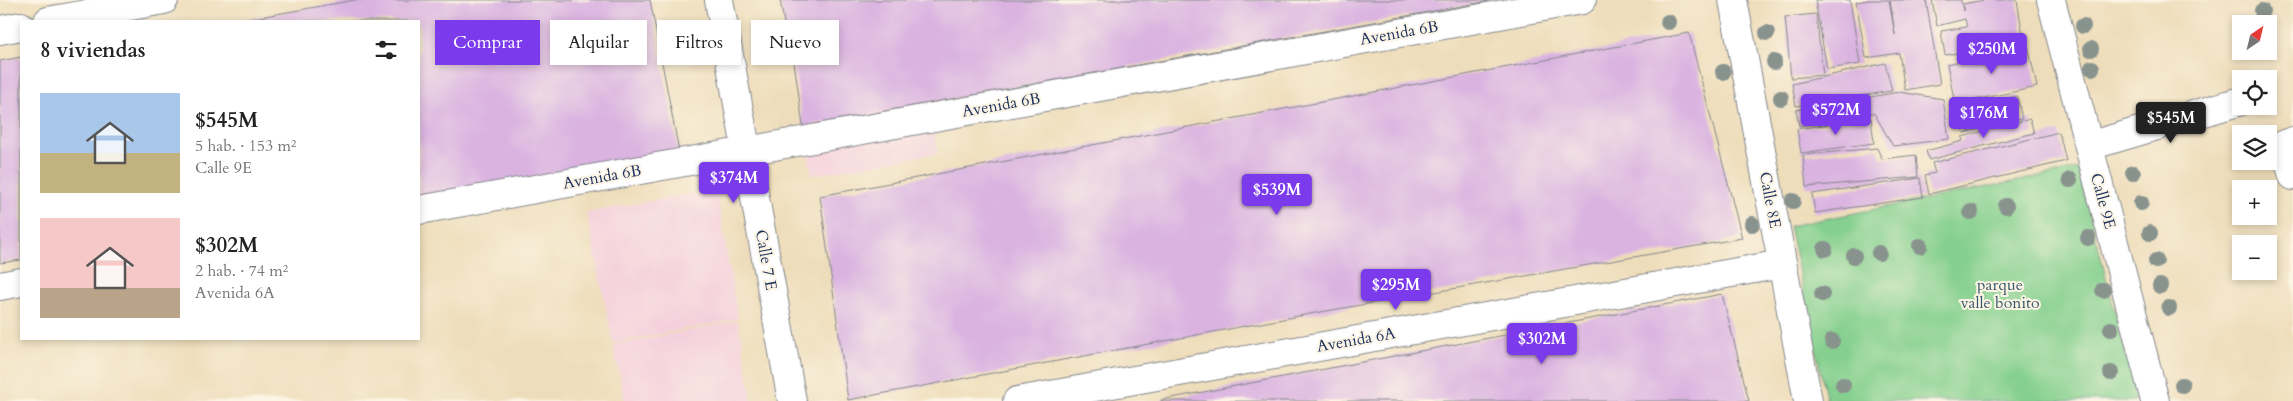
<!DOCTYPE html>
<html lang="es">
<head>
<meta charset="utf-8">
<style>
	body { margin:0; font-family:Cardo,serif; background:#f6f6f6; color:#222; height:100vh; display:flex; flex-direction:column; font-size:19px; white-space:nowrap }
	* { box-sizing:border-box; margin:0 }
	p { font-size:16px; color:#767676 }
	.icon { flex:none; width:28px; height:28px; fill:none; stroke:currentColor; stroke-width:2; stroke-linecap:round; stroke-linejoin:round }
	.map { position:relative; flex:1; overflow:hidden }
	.details { position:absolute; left:20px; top:20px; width:400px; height:320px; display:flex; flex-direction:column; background:#fff; border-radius:0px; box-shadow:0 2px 8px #0003 }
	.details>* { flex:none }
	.top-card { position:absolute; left:435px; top:20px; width:475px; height:45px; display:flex; gap:10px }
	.needle { width:32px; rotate:35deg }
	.fabs { position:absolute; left:2232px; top:15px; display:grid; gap:10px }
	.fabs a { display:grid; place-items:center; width:45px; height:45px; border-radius:0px; background:#fff; box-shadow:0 2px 8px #0003; font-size:25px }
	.price { position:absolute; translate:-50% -42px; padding:0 11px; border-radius:5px; background:#7c3aed; color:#fff; font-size:16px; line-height:32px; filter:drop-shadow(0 1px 2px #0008) }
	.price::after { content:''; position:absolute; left:50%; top:30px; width:15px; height:11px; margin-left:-8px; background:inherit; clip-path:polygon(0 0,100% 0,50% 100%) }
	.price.active { background:#222; color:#fff }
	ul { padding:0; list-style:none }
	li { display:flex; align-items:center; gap:15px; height:125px; padding:0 20px }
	li span { display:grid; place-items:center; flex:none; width:140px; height:100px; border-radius:0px; color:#555 }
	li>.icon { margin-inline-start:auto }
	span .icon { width:60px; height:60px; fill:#fffc; stroke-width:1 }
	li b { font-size:21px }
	h2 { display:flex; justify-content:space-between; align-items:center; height:60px; padding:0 20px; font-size:21px }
	.tag { padding:0 18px; border-radius:0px; background:#fff; box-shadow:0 2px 8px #0003; font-size:18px; line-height:45px }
	.tag.active { background:#7c3aed; color:#fff }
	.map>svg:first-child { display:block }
</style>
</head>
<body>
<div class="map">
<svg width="2293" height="401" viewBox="0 0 2293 401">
	<rect width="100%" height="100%" fill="#fcf5e5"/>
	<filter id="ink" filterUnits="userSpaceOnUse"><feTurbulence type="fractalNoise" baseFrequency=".02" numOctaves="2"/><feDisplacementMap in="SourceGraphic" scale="10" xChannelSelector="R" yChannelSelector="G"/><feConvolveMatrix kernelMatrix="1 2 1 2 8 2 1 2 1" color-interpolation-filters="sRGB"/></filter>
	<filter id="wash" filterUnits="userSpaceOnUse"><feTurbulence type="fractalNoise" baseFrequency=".0096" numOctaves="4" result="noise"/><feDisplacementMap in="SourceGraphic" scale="20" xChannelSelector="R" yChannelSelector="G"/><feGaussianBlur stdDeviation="1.12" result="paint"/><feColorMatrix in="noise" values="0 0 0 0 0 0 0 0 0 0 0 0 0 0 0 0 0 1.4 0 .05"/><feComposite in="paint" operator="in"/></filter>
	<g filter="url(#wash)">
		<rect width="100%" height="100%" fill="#eeddba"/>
		<g fill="#f4cfdc">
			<polygon points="912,12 938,153 812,175 787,37"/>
			<polygon points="716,189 738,319 613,343 587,213"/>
			<polygon points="738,321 752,401 625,401 613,345"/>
		</g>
		<polygon fill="#85d08e" stroke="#508076" points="2078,169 2138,401 1827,401 1789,226"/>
		<g id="blocks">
			<g fill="#dab3e1">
				<polygon points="355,0 650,0 681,162 419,201 419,21 237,21"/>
				<polygon points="780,0 1489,0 1489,1 803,126 790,33 786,34"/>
				<polygon points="1815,0 1850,0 1860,64 1827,69"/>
				<polygon points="1869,0 1889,0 1895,35 1890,0 1926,0 1940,84 1905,90 1899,53 1866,58 1856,2"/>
				<polygon points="1932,0 1961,0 1963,11 1963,4 1984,0 2017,0 2024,42 1945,55 1941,31 1967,27 1965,19 1937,26"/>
				<polygon points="1816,14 1823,75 1791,78 1785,17"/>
				<polygon points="1689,33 1742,238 1315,313 848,400 820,196"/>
				<polygon points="2028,46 2037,87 1955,104 1947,64"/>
				<polygon points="21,57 21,260 0,263 0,61"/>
				<polygon points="1885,63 1892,91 1796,106 1792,84"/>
				<polygon points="1899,92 1943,99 1949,139 1893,146 1874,113 1799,126 1796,110"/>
				<polygon points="2017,96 2022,119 1964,133 1959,110"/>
				<polygon points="1871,118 1874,143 1801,153 1797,129"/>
				<polygon points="2030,119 2034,133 1929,160 1926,151 1963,141 1962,137"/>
				<polygon points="2059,132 2066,161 1929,194 1925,175 1935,173 1932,163"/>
				<polygon points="1877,148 1882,159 1916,155 1918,177 1806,187 1803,155"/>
				<polygon points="1920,178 1923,197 1815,213 1812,194"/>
				<polygon points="1722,294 1749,401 1161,401 1161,400"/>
			</g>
		</g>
	</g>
	<g filter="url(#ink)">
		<use href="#blocks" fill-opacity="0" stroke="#84868c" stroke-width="1"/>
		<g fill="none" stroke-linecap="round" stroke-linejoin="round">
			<defs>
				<g id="minor">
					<polyline points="719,0 792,401"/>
					<polyline points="1733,0 1808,401"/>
					<polyline points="2051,0 2155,401"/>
					<polyline points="48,21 164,0"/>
					<polyline points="0,30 21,26"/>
					<polyline points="2293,141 2284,144 2293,176"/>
					<polyline points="2089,146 2241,101"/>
					<polyline points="419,210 1582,0"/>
					<polyline points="0,286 21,282"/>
					<polyline points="1017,401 1782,264"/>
				</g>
			</defs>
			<use href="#minor" stroke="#84868c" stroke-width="30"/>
			<use href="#minor" stroke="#fff" stroke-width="28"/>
		</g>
		<g fill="#89938e">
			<circle cx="2262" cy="11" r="8"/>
			<circle cx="1668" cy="22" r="8"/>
			<circle cx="2083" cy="26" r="8"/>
			<circle cx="1767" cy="33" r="8"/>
			<circle cx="2091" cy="49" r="8"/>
			<circle cx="1774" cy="62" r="8"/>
			<circle cx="2092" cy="68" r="8"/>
			<circle cx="1723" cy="72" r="8"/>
			<circle cx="1781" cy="98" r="8"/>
			<circle cx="2133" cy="173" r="8"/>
			<circle cx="2070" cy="180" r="8"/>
			<circle cx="1793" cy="201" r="8"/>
			<circle cx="2141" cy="203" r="8"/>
			<circle cx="2006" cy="206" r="8"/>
			<circle cx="1971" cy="212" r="8"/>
			<circle cx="1752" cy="224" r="8"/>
			<circle cx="2150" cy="233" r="8"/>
			<circle cx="2088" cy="238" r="8"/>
			<circle cx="1920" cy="246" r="8"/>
			<circle cx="1825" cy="249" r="8"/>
			<circle cx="1879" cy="253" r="8"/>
			<circle cx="1854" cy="256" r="8"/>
			<circle cx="2156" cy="261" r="8"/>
			<circle cx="2160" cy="286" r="8"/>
			<circle cx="2103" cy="290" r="8"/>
			<circle cx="1822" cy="294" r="8"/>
			<circle cx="2169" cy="308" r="8"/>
			<circle cx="2111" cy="329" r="8"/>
			<circle cx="1832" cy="341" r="8"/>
			<circle cx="2111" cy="373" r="8"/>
			<circle cx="1843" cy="385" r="8"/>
			<circle cx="2182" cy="385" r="8"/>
		</g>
	</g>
	<g text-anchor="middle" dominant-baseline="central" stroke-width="4" stroke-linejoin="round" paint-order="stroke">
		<g font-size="16" fill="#1b2f5e" stroke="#fcf5e5">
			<text transform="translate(1399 33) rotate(-10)">Avenida 6B</text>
			<text transform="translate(1001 105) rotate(-10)">Avenida 6B</text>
			<text transform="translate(602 177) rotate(-10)">Avenida 6B</text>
			<text transform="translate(1770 200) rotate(79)">Calle 8E</text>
			<text transform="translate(2103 201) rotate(75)">Calle 9E</text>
			<text transform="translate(766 260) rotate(80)">Calle 7 E</text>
			<text transform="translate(1356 340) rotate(-10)">Avenida 6A</text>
		</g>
		<g font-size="16" fill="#36576a" stroke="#fcf5e5">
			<text x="2000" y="285">parque<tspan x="2000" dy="18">valle bonito</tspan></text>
		</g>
	</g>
</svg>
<div class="fabs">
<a><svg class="needle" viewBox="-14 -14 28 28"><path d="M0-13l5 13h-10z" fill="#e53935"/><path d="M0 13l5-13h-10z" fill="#767676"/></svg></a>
<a><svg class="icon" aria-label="locate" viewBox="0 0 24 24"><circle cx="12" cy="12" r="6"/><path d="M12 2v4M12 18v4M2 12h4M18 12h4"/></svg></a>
<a><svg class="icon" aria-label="layers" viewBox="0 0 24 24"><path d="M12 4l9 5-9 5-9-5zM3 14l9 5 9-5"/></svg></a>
<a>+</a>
<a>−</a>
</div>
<b class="price" style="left:1992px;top:75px">$250M</b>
<b class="price" style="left:1836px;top:136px">$572M</b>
<b class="price" style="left:1984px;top:139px">$176M</b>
<b class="price active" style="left:2171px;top:144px">$545M</b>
<b class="price" style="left:734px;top:204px">$374M</b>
<b class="price" style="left:1277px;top:216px">$539M</b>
<b class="price" style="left:1396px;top:311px">$295M</b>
<b class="price" style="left:1542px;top:365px">$302M</b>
<div class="top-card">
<a class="tag active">Comprar</a>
<a class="tag">Alquilar</a>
<a class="tag">Filtros</a>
<a class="tag">Nuevo</a>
</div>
<section class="details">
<h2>8 viviendas<svg class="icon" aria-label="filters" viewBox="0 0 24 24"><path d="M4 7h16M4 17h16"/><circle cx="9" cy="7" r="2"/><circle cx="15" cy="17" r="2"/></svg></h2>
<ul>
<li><span style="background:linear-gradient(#a9c7e8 60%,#c2b280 0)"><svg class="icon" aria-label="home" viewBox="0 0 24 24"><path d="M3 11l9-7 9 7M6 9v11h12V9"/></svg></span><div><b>$545M</b><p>5 hab. · 153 m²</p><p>Calle 9E</p></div></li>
<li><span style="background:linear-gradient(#f6c9c9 70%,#b9a48a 0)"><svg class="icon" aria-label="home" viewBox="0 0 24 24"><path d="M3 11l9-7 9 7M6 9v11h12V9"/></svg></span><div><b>$302M</b><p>2 hab. · 74 m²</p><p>Avenida 6A</p></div></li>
</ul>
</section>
</div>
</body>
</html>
